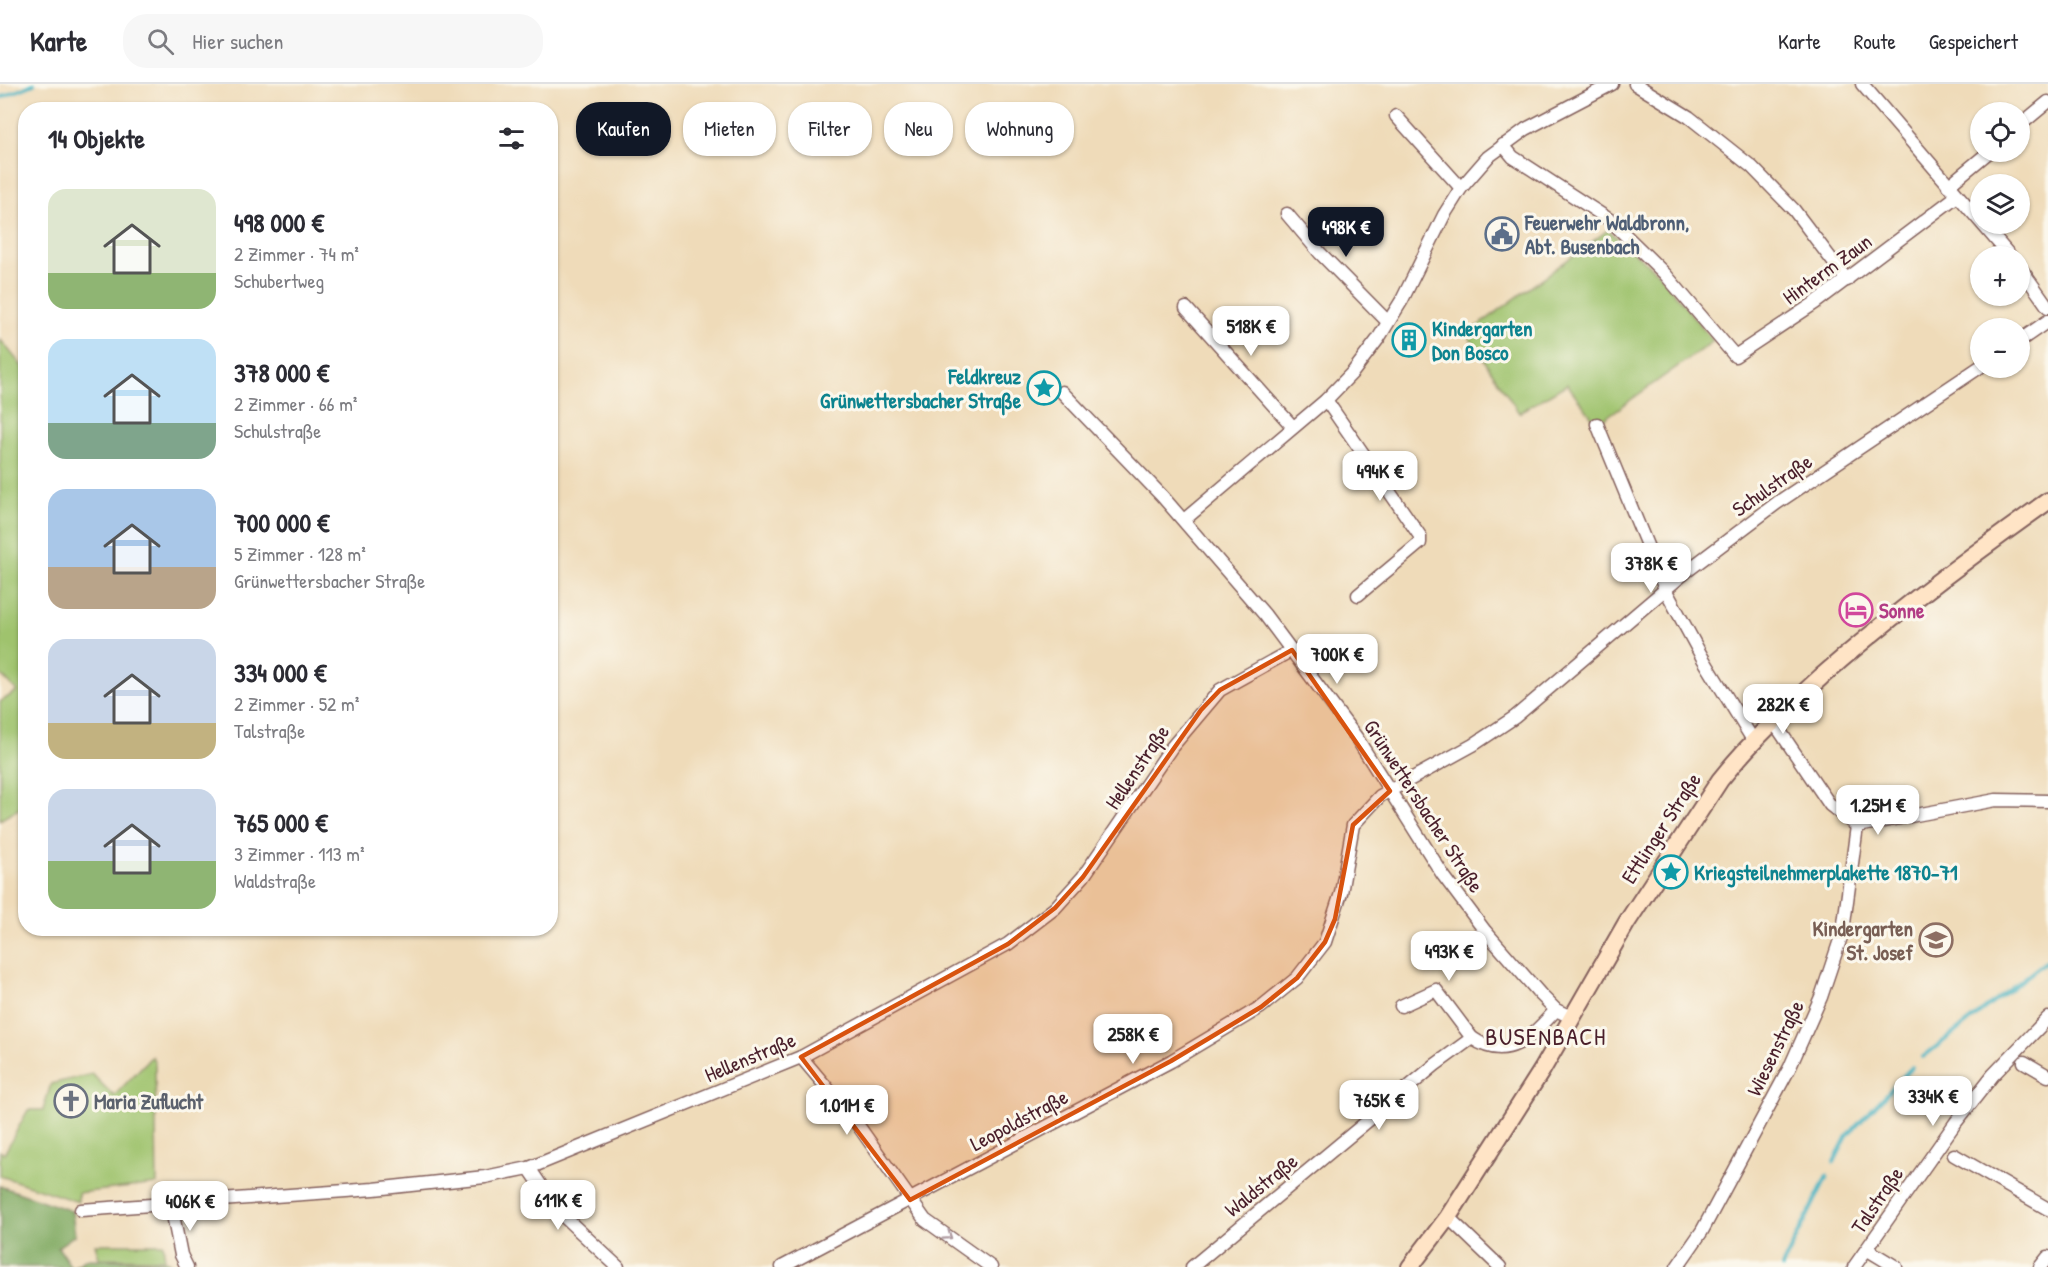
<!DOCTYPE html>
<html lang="de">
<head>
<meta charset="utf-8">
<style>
	body { margin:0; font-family:"Patrick Hand",sans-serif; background:#f7f7f7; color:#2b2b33; height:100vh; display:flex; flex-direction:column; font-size:22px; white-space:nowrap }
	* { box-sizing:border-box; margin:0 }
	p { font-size:20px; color:#7c7c81 }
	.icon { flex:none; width:33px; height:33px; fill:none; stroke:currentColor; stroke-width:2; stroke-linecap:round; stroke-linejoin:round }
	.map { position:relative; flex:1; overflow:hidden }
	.side { position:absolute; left:18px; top:18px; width:540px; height:834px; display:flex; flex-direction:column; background:#fff; border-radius:24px; box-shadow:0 2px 4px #0004 }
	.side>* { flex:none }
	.top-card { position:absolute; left:576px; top:18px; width:570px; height:54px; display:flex; gap:12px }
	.controls { position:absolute; left:1970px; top:18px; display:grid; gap:12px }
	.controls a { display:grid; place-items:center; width:60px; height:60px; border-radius:50%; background:#fff; box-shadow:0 2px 4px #0004; font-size:30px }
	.price { position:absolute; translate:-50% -51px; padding:0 14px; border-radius:12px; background:#fff; color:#222; font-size:20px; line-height:39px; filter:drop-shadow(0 2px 3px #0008) }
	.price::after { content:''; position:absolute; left:50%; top:36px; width:18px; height:14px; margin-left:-9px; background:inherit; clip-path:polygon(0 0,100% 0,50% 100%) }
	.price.selected { background:#111827; color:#fff }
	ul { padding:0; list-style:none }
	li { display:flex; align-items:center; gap:18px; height:150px; padding:0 30px }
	li span { display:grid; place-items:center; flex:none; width:168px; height:120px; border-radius:18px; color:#555 }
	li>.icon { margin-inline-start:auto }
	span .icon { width:72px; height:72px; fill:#fffc; stroke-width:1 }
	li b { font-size:26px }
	h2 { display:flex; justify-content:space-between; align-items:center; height:72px; padding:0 30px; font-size:26px }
	.tag { padding:0 21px; border-radius:24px; background:#fff; box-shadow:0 2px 4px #0004; font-size:21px; line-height:54px }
	.tag.selected { background:#111827; color:#fff }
	header { display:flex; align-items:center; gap:36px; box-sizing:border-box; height:84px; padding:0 30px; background:#fff; border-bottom:2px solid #e1e1e2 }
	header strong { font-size:28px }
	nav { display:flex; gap:33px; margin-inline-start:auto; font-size:21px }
	.search { width:420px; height:54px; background:#f7f7f7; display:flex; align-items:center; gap:15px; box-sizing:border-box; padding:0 21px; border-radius:24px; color:#7c7c81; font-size:22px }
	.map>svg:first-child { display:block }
</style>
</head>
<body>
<header>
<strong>Karte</strong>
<div class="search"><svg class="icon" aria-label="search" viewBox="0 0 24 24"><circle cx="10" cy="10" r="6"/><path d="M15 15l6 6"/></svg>Hier suchen</div>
<nav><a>Karte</a><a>Route</a><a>Gespeichert</a></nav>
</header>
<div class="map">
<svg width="2048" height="1183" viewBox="0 0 2048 1183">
	<rect width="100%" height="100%" fill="#fbf7ec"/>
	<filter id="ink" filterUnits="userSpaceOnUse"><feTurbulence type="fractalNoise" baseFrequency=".0167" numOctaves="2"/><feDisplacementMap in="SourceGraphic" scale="12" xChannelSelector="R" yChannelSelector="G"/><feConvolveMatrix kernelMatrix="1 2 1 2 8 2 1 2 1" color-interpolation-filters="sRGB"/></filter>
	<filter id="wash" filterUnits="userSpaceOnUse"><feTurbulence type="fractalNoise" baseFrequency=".008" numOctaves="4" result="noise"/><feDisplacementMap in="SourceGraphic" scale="24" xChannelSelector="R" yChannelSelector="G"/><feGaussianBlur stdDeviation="1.35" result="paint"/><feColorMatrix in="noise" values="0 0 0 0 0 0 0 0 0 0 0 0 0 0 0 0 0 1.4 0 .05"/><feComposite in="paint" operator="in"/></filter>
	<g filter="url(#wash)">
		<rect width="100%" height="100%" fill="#efdbb9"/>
		<g fill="#9fc36d" stroke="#74714c" stroke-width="1.5">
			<polygon points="1608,146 1658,189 1713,257 1597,340 1567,300 1519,329 1467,250"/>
			<polygon points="0,255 26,287 25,721 0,736 0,618 17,607 0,590"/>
			<polygon points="152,972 155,980 157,1100 78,1109 78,1118 0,1092 0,1067 4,1070 28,1026 43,1026 51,1000 92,990 114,1012"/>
			<polygon points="95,1160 163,1160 165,1175 99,1174"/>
		</g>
		<g fill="#7fa960" stroke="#646446" stroke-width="1.5">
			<polygon points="0,1102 72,1127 75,1151 58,1163 71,1183 0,1183"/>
			<polygon points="86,1175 167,1177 173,1183 73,1183"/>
		</g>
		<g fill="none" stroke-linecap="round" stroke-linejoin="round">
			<g stroke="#42b0bf" stroke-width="4">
				<polyline points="0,14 34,0"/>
				<polyline points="1923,973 2048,876"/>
				<polyline points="1834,1078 1847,1052 1912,983"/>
				<polyline points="1782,1183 1827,1092"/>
			</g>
		</g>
	</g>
	<g filter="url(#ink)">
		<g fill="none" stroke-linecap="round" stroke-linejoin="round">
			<defs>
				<g id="minor">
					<polyline points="1635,0 1689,33 1752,83 1794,126 1847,196"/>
					<polyline points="1862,0 2010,172"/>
					<polyline points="1396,32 1461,104"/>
					<polyline points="2019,42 2048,18"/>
					<polyline points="1503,61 1513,73 1610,136 1665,190 1735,272 1815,219 1957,112"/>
					<polyline points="1948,102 1989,68"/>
					<polyline points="1287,130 1320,169 1388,238"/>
					<polyline points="2019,182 2048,223"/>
					<polyline points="1186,224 1293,343"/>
					<polyline points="2019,257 2048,237"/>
					<polyline points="1062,308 1162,412 1265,531 1356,653 1443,791 1485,847 1541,911 1556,926 1571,933"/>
					<polyline points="1326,316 1420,452 1420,459 1358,511"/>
					<polyline points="1597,340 1665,505 1702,573 1753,656"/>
					<polyline points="1184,436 1326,316 1353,288 1378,255 1402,216 1444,131 1461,104 1488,73 1526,45 1612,0"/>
					<polyline points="1773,637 1830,721 1857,742 1996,716 2048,717"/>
					<polyline points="1401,922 1436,906 1472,954"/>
					<polyline points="801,973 855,1037 925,1136 991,1183"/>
					<polyline points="2024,978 2048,992"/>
					<polyline points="1954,1071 2048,1125"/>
					<polyline points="529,1084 559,1128 618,1183"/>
					<polyline points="171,1121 181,1171 187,1183"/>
					<polyline points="81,1126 374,1105 485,1093 529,1084 801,973 1008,860 1055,824 1083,793 1171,664 1220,606 1292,566"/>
					<polyline points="1448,1133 1500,1183"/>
					<polyline points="1868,1166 1896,1183"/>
					<polyline points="782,1183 1171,977 1261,923 1297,894 1325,858 1341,809 1353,741 1380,712 1473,661 1515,633 1687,487 1777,419 1980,283"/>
					<path d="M 1192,1183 L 1435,981 L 1472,954 C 1508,979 1532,952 1556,926"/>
					<polyline points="1677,1183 1702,1147 1790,983 1821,913 1843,847 1857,742"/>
					<polyline points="1854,1183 1956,1038 1993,991 2048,934"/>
					<polyline points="2040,1183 2048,1173"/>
				</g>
				<path id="secondary" d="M 1410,1183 L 1448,1133 L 1542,986 L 1627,838 L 1720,696 C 1751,657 1786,625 1822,592 C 1895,528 1969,473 2048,417"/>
			</defs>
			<use href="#minor" stroke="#84615d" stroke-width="15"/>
			<use href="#secondary" stroke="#84615d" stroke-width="20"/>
			<use href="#minor" stroke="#fff" stroke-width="12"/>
			<use href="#secondary" stroke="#ffe4c6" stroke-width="16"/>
		</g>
		<defs><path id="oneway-chevron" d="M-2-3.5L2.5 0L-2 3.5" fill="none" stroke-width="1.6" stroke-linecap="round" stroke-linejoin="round" transform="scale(1.5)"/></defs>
		<use stroke="#ae9aa0" href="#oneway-chevron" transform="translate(948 1152) rotate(35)"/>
	</g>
	<path fill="#d8530f" fill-opacity="0.2" stroke="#d8530f" stroke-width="4.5" stroke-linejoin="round" d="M 1292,566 L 1390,707 L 1353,741 L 1335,835 L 1325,858 L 1297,894 L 1261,923 L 1171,977 L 910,1116 L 801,973 L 1008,860 L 1055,824 L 1083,793 L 1201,626 L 1220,606 Z"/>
	<defs>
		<symbol id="civic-ring" viewBox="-11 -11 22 22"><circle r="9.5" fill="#fbf7ec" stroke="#5c6f8a" stroke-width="1.5"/><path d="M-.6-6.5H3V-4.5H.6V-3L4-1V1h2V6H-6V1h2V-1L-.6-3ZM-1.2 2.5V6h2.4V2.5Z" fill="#5c6f8a"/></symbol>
		<symbol id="building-ring" viewBox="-11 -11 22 22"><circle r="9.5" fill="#fbf7ec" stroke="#0f9aa8" stroke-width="1.5"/><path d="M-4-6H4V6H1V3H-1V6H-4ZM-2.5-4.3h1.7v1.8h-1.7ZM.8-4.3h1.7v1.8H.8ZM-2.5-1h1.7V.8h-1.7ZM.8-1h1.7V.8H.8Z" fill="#0f9aa8"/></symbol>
		<symbol id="sight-ring" viewBox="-11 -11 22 22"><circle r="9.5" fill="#fbf7ec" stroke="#0f9aa8" stroke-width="1.5"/><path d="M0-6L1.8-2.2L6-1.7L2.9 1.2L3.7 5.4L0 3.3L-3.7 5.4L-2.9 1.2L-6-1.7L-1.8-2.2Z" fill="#0f9aa8"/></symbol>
		<symbol id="hotel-ring" viewBox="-11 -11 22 22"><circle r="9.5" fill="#fbf7ec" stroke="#d1479c" stroke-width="1.5"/><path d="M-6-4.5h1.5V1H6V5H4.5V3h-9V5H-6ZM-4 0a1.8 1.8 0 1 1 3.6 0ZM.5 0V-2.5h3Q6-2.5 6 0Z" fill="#d1479c"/></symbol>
		<symbol id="school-ring" viewBox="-11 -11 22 22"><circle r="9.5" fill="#fbf7ec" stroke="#8d6e63" stroke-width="1.5"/><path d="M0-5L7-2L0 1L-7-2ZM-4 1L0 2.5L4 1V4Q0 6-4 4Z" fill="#8d6e63"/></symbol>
		<symbol id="church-ring" viewBox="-11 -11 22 22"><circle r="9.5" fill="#fbf7ec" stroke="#6b7280" stroke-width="1.5"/><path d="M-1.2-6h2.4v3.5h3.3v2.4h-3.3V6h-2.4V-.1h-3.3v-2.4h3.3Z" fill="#6b7280"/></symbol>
	</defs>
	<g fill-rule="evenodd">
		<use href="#civic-ring" x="1483" y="131" width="38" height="38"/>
		<use href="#building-ring" x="1390" y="237" width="38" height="38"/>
		<use href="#sight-ring" x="1025" y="285" width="38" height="38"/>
		<use href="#hotel-ring" x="1837" y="507" width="38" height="38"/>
		<use href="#sight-ring" x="1652" y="769" width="38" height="38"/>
		<use href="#school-ring" x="1917" y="837" width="38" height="38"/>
		<use href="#church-ring" x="52" y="998" width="38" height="38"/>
	</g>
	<g text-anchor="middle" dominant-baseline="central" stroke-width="6" stroke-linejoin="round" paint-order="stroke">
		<g font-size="21" font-weight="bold" fill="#4e5e75" stroke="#fbf7ec" text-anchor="start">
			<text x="1525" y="138">Feuerwehr Waldbronn,<tspan x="1525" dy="24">Abt. Busenbach</tspan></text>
		</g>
		<g font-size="21" fill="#4a1f2b" stroke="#fbf7ec">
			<text transform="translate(1827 185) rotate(-36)">Hinterm Zaun</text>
			<text transform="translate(1772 401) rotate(-35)">Schulstraße</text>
			<text transform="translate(1137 683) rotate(-56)">Hellenstraße</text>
			<text transform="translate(1424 722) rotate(57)">Grünwettersbacher Straße</text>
			<text transform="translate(1661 744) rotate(-57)">Ettlinger Straße</text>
			<text transform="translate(1775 964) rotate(-64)">Wiesenstraße</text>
			<text transform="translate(750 973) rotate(-23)">Hellenstraße</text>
			<text transform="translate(1019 1036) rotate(-28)">Leopoldstraße</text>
			<text transform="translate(1261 1101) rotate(-39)">Waldstraße</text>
			<text transform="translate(1877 1116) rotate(-56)">Talstraße</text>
		</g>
		<g font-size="21" font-weight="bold" fill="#0d838f" stroke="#fbf7ec" text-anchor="start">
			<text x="1432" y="244">Kindergarten<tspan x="1432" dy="24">Don Bosco</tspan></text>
			<text x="1021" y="292" text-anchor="end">Feldkreuz<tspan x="1021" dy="24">Grünwettersbacher Straße</tspan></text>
			<text x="1694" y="788">Kriegsteilnehmerplakette 1870–71</text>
		</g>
		<g font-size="21" font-weight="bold" fill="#b23c85" stroke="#fbf7ec" text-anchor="start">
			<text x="1879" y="526">Sonne</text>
		</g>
		<g font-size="21" font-weight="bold" fill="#785e54" stroke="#fbf7ec" text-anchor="end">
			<text x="1913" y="844">Kindergarten<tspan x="1913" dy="24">St. Josef</tspan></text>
		</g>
		<g font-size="21" font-weight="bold" fill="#5b616d" stroke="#fbf7ec" text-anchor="start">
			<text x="94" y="1017">Maria Zuflucht</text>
		</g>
		<g font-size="24" letter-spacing="1.5" fill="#4a1f2b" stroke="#fbf7ec">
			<text x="1546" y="952">BUSENBACH</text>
		</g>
	</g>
</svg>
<div class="controls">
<a><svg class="icon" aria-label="locate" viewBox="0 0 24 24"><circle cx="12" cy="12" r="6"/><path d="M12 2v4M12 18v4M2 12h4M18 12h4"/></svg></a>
<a><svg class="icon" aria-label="layers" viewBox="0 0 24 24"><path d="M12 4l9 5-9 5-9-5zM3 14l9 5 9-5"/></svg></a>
<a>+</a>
<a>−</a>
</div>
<b class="price selected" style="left:1346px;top:174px">498K €</b>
<b class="price" style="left:1251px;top:273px">518K €</b>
<b class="price" style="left:1380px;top:418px">494K €</b>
<b class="price" style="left:1651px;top:510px">378K €</b>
<b class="price" style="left:1337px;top:601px">700K €</b>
<b class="price" style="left:1783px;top:651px">282K €</b>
<b class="price" style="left:1878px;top:752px">1.25M €</b>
<b class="price" style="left:1449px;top:898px">493K €</b>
<b class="price" style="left:1133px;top:981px">258K €</b>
<b class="price" style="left:1933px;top:1043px">334K €</b>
<b class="price" style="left:1379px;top:1047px">765K €</b>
<b class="price" style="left:847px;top:1052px">1.01M €</b>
<b class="price" style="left:558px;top:1147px">611K €</b>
<b class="price" style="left:190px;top:1148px">406K €</b>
<div class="top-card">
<a class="tag selected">Kaufen</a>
<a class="tag">Mieten</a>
<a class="tag">Filter</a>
<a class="tag">Neu</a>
<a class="tag">Wohnung</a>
</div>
<section class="side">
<h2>14 Objekte<svg class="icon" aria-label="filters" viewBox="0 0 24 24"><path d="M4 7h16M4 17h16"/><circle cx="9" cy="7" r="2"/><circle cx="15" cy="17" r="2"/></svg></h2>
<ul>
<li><span style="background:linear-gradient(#dfe7d0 70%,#8fb573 0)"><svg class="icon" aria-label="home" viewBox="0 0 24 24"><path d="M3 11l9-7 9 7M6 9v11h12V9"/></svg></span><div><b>498 000 €</b><p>2 Zimmer · 74 m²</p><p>Schubertweg</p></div></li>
<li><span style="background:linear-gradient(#bfe0f5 70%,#7fa58c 0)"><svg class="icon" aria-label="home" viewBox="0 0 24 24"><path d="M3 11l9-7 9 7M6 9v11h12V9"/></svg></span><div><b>378 000 €</b><p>2 Zimmer · 66 m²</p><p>Schulstraße</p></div></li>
<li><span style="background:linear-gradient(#a9c7e8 65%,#b9a48a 0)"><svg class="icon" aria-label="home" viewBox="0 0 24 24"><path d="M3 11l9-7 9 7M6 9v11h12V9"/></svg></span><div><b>700 000 €</b><p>5 Zimmer · 128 m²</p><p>Grünwettersbacher Straße</p></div></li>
<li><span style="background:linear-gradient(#c9d6e8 70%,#c2b280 0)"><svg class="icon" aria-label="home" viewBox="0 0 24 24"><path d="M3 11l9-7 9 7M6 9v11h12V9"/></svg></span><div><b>334 000 €</b><p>2 Zimmer · 52 m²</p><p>Talstraße</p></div></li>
<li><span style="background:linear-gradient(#c9d6e8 60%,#8fb573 0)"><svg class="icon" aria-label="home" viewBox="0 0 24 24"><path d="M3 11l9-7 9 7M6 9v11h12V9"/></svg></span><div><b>765 000 €</b><p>3 Zimmer · 113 m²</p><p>Waldstraße</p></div></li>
</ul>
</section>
</div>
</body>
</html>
